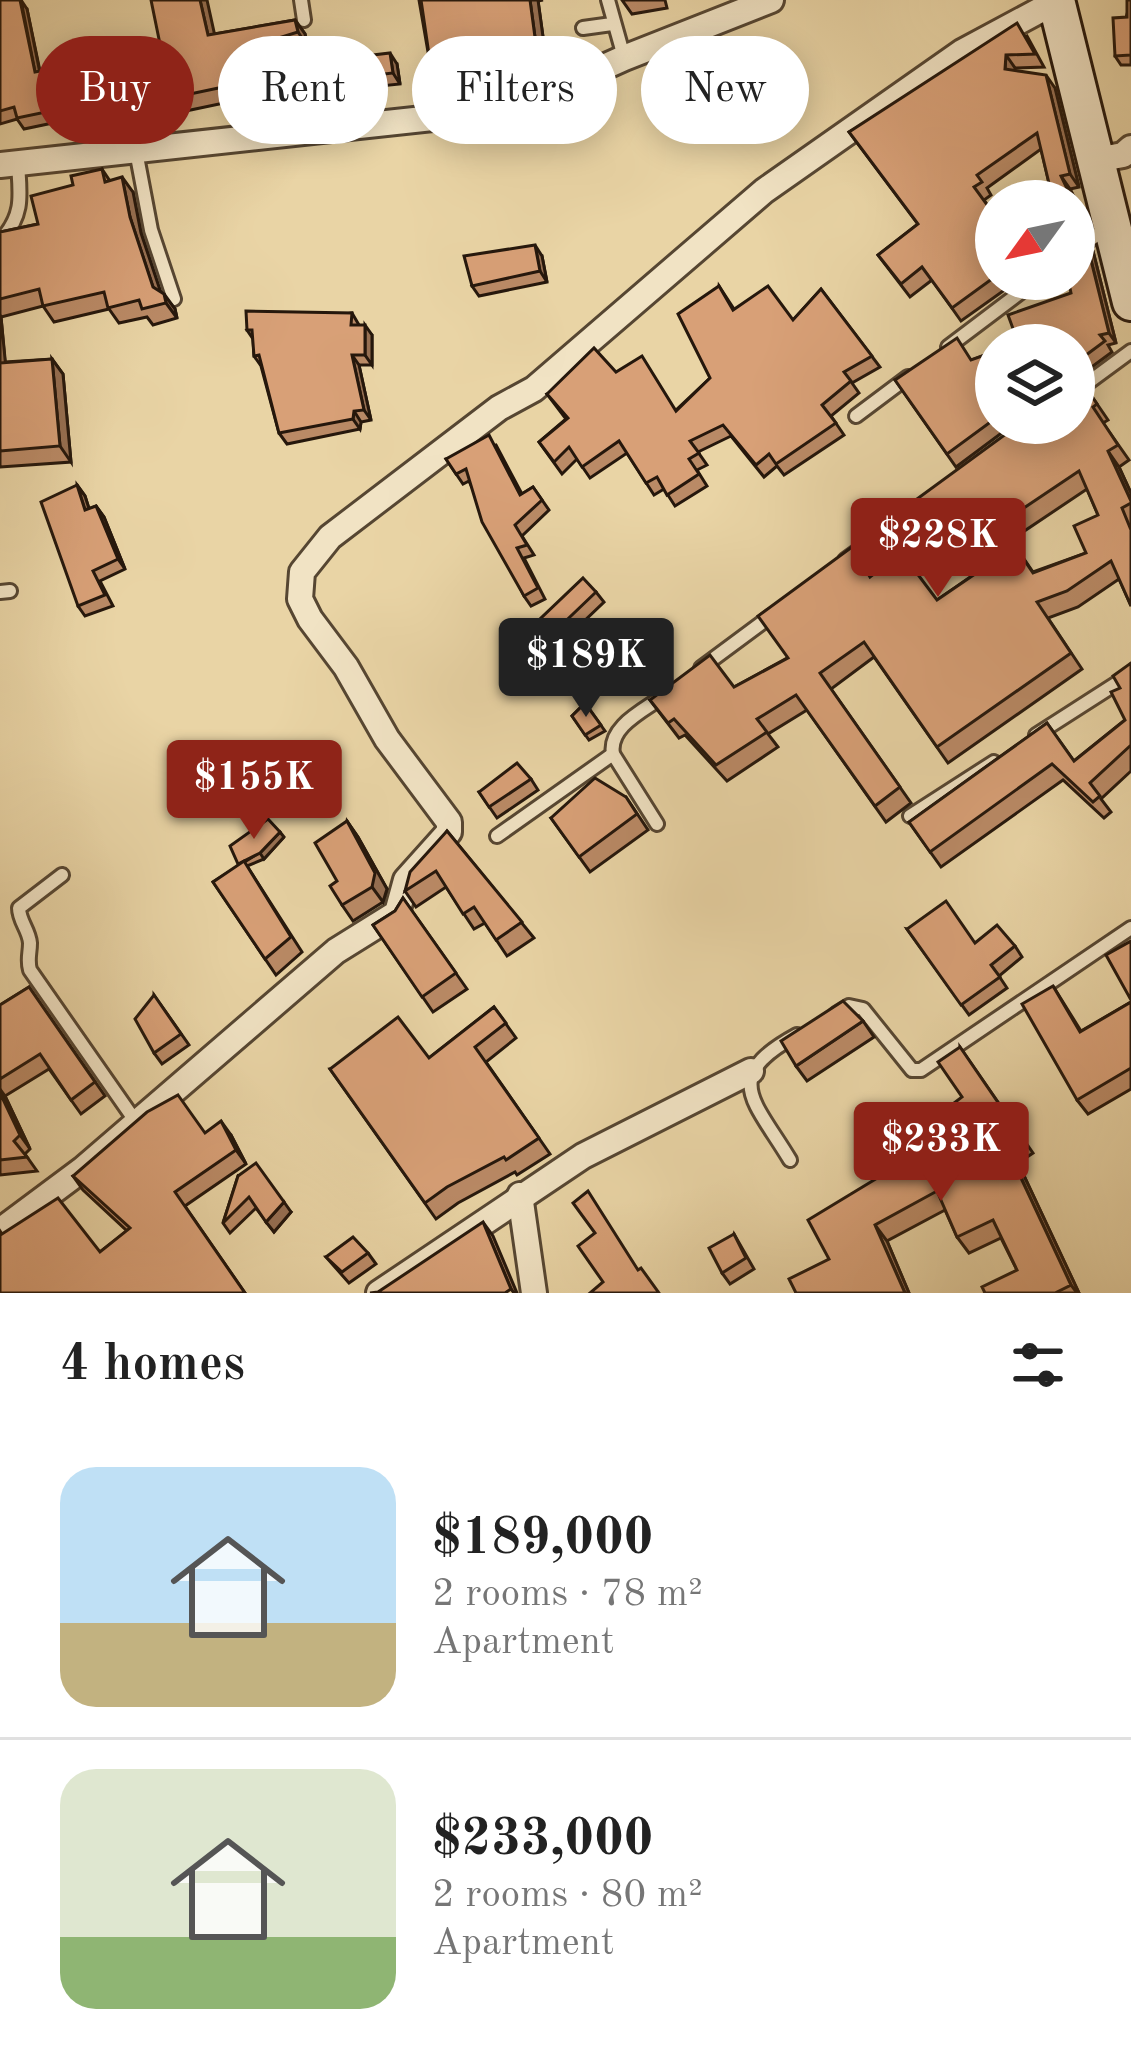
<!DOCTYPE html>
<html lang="en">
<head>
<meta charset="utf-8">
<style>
	body { margin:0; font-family:"Old Standard TT",serif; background:#f2f2f2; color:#222; height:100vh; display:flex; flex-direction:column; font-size:45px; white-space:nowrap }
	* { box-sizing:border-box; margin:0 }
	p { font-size:39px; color:#767676 }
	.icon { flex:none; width:66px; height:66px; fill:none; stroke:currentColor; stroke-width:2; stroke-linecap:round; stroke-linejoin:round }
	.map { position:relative; height:1293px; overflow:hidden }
	.drawer { display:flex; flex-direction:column; background:#fff; flex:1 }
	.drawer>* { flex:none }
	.top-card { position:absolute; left:36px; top:36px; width:1059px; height:108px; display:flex; gap:24px }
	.needle { width:78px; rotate:237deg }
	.fabs { position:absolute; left:975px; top:180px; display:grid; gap:24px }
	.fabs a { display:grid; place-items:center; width:120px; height:120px; border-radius:50%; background:#fff; box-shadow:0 6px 30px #0003; font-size:60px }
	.price { position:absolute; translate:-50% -102px; padding:0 27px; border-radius:12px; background:#8f2418; color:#fff; font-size:39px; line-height:78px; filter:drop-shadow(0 3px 6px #0008) }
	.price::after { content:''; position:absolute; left:50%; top:72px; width:36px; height:27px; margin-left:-18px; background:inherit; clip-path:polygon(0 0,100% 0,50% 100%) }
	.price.selected { background:#222; color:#fff }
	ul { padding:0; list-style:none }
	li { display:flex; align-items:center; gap:36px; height:300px; padding:0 60px }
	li+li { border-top:3px solid #e0e0e0 }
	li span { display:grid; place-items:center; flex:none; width:336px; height:240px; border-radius:36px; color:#555 }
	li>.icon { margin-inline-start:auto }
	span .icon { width:144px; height:144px; fill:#fffc; stroke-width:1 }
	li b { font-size:51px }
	h2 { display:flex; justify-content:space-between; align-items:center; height:144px; padding:0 60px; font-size:51px }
	.chip { padding:0 42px; border-radius:54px; background:#fff; box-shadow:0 6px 30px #0003; font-size:42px; line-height:108px }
	.chip.selected { background:#8f2418; color:#fff }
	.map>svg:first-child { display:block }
</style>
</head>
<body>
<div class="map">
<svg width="1131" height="1293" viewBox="0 0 1131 1293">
	<rect width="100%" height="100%" fill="#e9d4a5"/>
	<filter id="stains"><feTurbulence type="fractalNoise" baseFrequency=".00167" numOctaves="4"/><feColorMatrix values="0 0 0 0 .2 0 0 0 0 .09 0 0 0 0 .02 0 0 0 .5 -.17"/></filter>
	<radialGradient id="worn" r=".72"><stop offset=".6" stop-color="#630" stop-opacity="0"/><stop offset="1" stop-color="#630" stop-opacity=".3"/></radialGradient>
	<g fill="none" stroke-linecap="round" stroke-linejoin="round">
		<defs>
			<g id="lane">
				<polyline points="301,0 304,20"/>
				<polyline points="608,0 624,57"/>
				<polyline points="583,28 612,24"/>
				<polyline points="136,151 151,230 174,299"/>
				<path d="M 2,239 C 24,214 20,195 18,164"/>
				<polyline points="1074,252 1106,228"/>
				<polyline points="948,347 1038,279"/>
				<polyline points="1074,393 1131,351"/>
				<polyline points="856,416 908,377"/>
				<polyline points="845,560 906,516"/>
				<polyline points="0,592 10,591"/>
				<polyline points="701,668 771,616"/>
				<polyline points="1036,735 1131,674"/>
				<polyline points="910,816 994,762"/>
				<path d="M 657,824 L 613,754 C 608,726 645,710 665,695"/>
				<polyline points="497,836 613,754"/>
				<path d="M 62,875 L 19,908 C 19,921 29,930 30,943 C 30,954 27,959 30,970 L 136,1122"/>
				<polyline points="836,1014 849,1006 863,1009 912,1070 921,1070 1131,928"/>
				<path d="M 790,1160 C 754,1100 720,1077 797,1035"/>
			</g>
			<g id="street">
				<polyline points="1096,160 1123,155 1131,148"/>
				<polyline points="0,165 488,112 531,100 624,58 771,0"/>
				<polyline points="520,1195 534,1293"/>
				<polyline points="0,1231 83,1169 336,951 397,913 406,880 449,832 449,822 387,739 346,667 310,619 300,599 302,572 330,537 499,408 534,389 764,191 962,52 1059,0"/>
				<polyline points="379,1293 583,1156 751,1071"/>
			</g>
			<polyline id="secondary" points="1056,0 1131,302"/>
		</defs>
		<use href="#lane" stroke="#564632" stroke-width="18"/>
		<use href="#street" stroke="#564632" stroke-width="30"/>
		<use href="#secondary" stroke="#25170c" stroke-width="42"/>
		<use href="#lane" stroke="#f1e3c4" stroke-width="12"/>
		<use href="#street" stroke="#f1e3c4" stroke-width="24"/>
		<use href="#secondary" stroke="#f1e3c4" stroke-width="36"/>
	</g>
	<g fill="#ba8a66" stroke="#25170c" stroke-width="3" fill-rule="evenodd">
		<polygon points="0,0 27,9 40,71 100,72 111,128 76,135 67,120 24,129 17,119 0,124"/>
		<polygon points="419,0 543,0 538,1 547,66 481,70 483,85 442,89 432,75"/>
		<polygon points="622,0 665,0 667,8 632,14"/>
		<polygon points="1131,0 1131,65 1121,65 1115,56"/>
		<polygon points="295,20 305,34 308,47 259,61 260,66 252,68 257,96 181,112 171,98 214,34"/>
		<polygon points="1027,36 1044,67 1015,68 1015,71 1055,88 1079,187 1070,189 1089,227 1074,239 1074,201 1052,196 1041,149 987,188 991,195 984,200 996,217 996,279 1020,279 961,321 932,280 910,297 878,255 918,224 849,132"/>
		<polygon points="397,64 400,84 332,91 324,81"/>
		<polygon points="102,169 110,181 133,192 141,233 160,291 175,309 177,318 153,325 147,317 119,323 109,309 54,322 43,306 1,317 5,362 52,359 63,374 71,462 0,467 0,232 38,224 73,185"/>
		<polygon points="1086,240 1093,251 1116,343 1108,345 1112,352 1074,380 1071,293"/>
		<polygon points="542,256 547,282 479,296 472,286"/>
		<polygon points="719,286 734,309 793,320 821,289 880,367 852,383 859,393 831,416 844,435 784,475 777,466 764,477 731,436 698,452 707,465 697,470 707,486 675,506 664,489 654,495 627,453 590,478 577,459 562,474 539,442 566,419 547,394 616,372 676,410 710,378"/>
		<polygon points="352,313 359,325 372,335 372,365 359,365 371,420 361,422 360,429 287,444 279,433 261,366 254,356 253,339 247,330"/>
		<polygon points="996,351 996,423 1015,423 956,467 895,380 972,360"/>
		<path d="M 1080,379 L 1108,420 L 1103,423 L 1129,460 L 1119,467 L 1131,493 L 1131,606 L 1119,579 L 1078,607 L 1048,618 L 1082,669 L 948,763 L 874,657 L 831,689 L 911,803 L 886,822 L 807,710 L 768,734 L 778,747 L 727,781 L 685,735 L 679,738 L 650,700 L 734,687 L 787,658 L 871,576 L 937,600 L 979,571 L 952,539 L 914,557 L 903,541 ZM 1087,489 L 1098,515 L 1086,553 L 1033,572 L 1011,540 Z"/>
		<polygon points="496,445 522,494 533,487 549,510 522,536 534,555 524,558 545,599 531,606 524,596 469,481 463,484 446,459"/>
		<polygon points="77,485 85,496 89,509 96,506 104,517 125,569 100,581 113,606 85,616 78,606"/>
		<polygon points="596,592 604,602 558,646 539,620"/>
		<polygon points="1131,663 1131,771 1101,799 1111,812 1104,818 1063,780 941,867 909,822 1047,723 1074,761 1125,720 1120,688"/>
		<polygon points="585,703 605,731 589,740 572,716"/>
		<polygon points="531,779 538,790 497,818 479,792"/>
		<polygon points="626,797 648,830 590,872 551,818"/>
		<polygon points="347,821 358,837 387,889 383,902 353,921 342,905 337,881"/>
		<polygon points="447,831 534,938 507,956 485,923 474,929 446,887 416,907 405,891"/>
		<polygon points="284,837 264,859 247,866 302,952 276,975 213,882"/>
		<polygon points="403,898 467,989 433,1012 373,925 395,911"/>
		<polygon points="907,929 975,943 1015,946 1022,957 999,976 1007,988 969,1015"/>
		<polygon points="1053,986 1081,1031 1131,1002 1131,1089 1088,1114 1077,1100"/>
		<polygon points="29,987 105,1096 81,1114 49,1069 5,1096 30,1149 25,1154 37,1171 0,1175 0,1005"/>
		<polygon points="154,995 189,1045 162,1064 154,1053"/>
		<polygon points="494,1007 516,1038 486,1062 550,1154 517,1175 515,1172 458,1203 436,1219 330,1069 429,1058"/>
		<polygon points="863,1021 874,1037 807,1081 796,1066"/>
		<polygon points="960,1047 1033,1153 1018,1163 1079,1293 985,1293 1017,1270 1001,1238 969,1253 957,1237 945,1210 887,1241 909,1293 796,1293 968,1123 962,1097"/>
		<polygon points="205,1133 231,1135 246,1164 185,1206 245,1293 2,1234 100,1252 127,1231 83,1190 73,1176"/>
		<polygon points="238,1176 291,1212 274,1232 256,1208 230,1233 223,1223"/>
		<polygon points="734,1234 754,1269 730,1284 722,1273"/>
		<polygon points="368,1253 376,1264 349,1283 326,1257"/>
	</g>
	<g fill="#977053" stroke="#25170c" stroke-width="3">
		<polygon points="21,0 27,9 42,83 35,72"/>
		<polygon points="200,0 207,0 218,50 208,35"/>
		<polygon points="530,0 538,0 547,66 537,52"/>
		<polygon points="295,20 305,34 308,47 298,32"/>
		<polygon points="390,53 397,64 400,84 393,73"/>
		<polygon points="242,54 252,68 257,96 247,82"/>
		<polygon points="1006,55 1015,68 1014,83 1005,69"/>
		<polygon points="471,56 481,70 483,85 473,71"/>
		<polygon points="92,61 100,72 111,128 104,117"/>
		<polygon points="1046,75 1055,88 1079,187 1070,174"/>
		<polygon points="1061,176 1070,189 1089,227 1080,214"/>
		<polygon points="122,177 133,192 141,233 164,302 153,287 130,217"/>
		<polygon points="1086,240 1093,251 1116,343 1109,333"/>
		<polygon points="535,245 542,256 547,282 540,271"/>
		<polygon points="164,294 175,309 177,318 166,303"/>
		<polygon points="0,315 1,317 7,379 0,369"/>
		<polygon points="365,325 372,335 372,365 365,355"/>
		<polygon points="352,355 359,365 371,420 364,410"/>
		<polygon points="52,359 63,374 71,462 60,446"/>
		<polygon points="354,411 361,422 360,429 353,419"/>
		<polygon points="1108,451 1119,467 1131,493 1131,501"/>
		<polygon points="77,485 85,496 93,521 85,510"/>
		<polygon points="96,506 104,517 125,569 118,559"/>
		<polygon points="347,821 358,837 387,889 383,902 372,887"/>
		<polygon points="280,832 284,837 264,859 260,853"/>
		<polygon points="0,1089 5,1096 30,1149 20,1135"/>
		<polygon points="221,1121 231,1135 246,1164 236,1150"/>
		<polygon points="1006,1146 1018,1163 1079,1293 1077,1293 1071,1285"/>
		<polygon points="284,1202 291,1212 274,1232 266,1222"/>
		<polygon points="483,1222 493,1236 517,1293 514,1293 511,1289"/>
		<polygon points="875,1225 887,1241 909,1293 905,1293"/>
	</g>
	<g fill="#d8a077" stroke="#25170c" stroke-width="3" fill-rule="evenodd">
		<polygon points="0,0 20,0 35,72 92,61 104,117 68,125 65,108 17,118 14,107 0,111"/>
		<polygon points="151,0 200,0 208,35 295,20 298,32 249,47 250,52 242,54 247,82 171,98"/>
		<polygon points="421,0 530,0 537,52 471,56 473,71 432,75"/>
		<polygon points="1127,0 1131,0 1131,55 1115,56 1113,18 1127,17"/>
		<polygon points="1017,23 1035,54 1006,55 1005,69 1046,75 1070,174 1061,176 1073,201 1044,201 1052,196 1037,133 977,175 982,182 974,187 996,217 996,276 952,308 922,267 901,284 878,255 918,224 849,132"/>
		<polygon points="390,53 393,73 324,81 322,61"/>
		<polygon points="102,169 105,182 122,177 130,217 153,287 164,294 166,303 142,309 139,300 108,308 104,292 43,306 39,289 0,299 0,232 38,224 31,196 73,185 71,176"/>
		<polygon points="1074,202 1080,214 1074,219"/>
		<polygon points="1086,240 1109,333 1100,335 1105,341 1074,364 1074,345 1019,345 1008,315 1071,293 1068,279 1074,279 1074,249"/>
		<polygon points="535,245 540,271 472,286 464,256"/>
		<polygon points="719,286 733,310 768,286 793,320 821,289 872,356 844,372 851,381 822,405 836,423 776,464 769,454 756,465 723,425 690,441 699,453 689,459 699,474 667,495 657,477 646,483 619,441 582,467 569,447 554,462 539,442 568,418 547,394 594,348 616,372 642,356 676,411 710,378 678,314"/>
		<polygon points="246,311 352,313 351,325 365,325 365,355 352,355 364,410 354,411 353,419 279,433 259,355 254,356 252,330 247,330"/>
		<polygon points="957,338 971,360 996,351 996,418 947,454 895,380"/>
		<polygon points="52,359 60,446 0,451 0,363"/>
		<path d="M 1080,379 L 1097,404 L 1093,407 L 1118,445 L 1108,451 L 1131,501 L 1131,503 L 1122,508 L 1131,530 L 1131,606 L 1111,561 L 1067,591 L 1037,602 L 1071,653 L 937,747 L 864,642 L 820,673 L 900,787 L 875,806 L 796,695 L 757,719 L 767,732 L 716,765 L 674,719 L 668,723 L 650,700 L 710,655 L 734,687 L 788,658 L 758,616 L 852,547 L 870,577 L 901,552 L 937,600 L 981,570 L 942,523 L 903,541 L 891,518 L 1021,423 L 1074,423 L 1074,384 ZM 1079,471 L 1098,515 L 1074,526 L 1086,553 L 1033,573 L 1000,524 Z"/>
		<polygon points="489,435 520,495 533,487 542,500 515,525 527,545 517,548 538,588 524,596 482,522 466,469 456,474 446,459"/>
		<polygon points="77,485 85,510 96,506 118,559 93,571 105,595 78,606 41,502"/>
		<polygon points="583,578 596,592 551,635 539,620"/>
		<polygon points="1131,663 1131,745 1090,783 1100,796 1093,802 1052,764 930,852 909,822 1047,723 1074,761 1125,720 1111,692 1120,688 1113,676"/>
		<polygon points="585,703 601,725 585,735 572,716"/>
		<polygon points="517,763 531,779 489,807 479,792"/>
		<polygon points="595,778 626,797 637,814 579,857 551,818"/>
		<polygon points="268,819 280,832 260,853 238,864 230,846"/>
		<polygon points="347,821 375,873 372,887 342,905 330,886 337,881 315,843"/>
		<polygon points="447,831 522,922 496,940 474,907 463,914 436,871 405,891 410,872"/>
		<polygon points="244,861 291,937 265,959 213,882"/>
		<polygon points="403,898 456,973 422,997 373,925 395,911"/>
		<polygon points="946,901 975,943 997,925 1015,946 991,965 1000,977 961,1005 907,929"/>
		<polygon points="1131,941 1131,1000 1106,955"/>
		<polygon points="1053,986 1080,1032 1131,1002 1131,1068 1077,1100 1022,1004"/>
		<polygon points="29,987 95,1082 71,1100 40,1054 0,1079 0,1005"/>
		<polygon points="154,995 181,1034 154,1053 135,1019"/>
		<polygon points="843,1001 863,1021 796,1066 781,1041"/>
		<polygon points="494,1007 506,1023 475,1047 539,1138 506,1160 504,1157 447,1187 425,1203 330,1069 398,1017 429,1058"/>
		<polygon points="960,1047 1021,1136 1006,1146 1071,1285 1055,1293 985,1293 982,1287 1017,1270 993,1220 957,1237 937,1191 875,1225 905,1293 796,1293 789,1279 829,1259 808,1220 968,1123 954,1103 962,1097 938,1062"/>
		<polygon points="0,1093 20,1135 14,1141 27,1157 0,1160"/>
		<polygon points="178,1095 205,1133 221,1121 236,1150 175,1192 245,1293 0,1293 0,1231 2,1234 58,1198 100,1252 130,1228 73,1176 147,1112"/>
		<polygon points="256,1163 284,1202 266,1222 249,1197 223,1223 238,1176"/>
		<polygon points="588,1191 638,1270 641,1268 659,1293 590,1293 603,1282 578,1246 595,1233 573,1203"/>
		<polygon points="483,1222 511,1289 505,1293 370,1293 378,1292"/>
		<polygon points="734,1234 746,1258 722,1273 709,1248"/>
		<polygon points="353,1237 368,1253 342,1272 326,1257"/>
	</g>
	<rect width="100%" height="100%" filter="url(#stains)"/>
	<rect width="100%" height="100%" fill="url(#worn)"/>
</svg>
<div class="fabs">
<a><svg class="needle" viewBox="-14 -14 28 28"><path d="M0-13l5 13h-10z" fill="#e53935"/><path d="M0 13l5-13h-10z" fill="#767676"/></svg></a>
<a><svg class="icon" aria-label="layers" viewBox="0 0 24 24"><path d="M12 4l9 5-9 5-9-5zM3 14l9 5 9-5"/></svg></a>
</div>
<b class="price" style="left:938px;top:600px">$228K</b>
<b class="price selected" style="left:586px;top:720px">$189K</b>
<b class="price" style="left:254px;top:842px">$155K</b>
<b class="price" style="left:941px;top:1204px">$233K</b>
<div class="top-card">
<a class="chip selected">Buy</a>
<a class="chip">Rent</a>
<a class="chip">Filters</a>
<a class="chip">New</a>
</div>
</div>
<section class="drawer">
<h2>4 homes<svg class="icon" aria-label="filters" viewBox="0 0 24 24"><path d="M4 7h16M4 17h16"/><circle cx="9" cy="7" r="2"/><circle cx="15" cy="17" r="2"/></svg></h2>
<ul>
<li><span style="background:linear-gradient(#bfe0f5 65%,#c2b280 0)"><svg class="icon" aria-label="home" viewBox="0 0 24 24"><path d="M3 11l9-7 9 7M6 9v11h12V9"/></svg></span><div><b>$189,000</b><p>2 rooms · 78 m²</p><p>Apartment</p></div></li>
<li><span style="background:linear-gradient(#dfe7d0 70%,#8fb573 0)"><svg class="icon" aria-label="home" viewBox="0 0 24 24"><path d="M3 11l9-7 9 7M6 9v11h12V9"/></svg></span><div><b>$233,000</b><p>2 rooms · 80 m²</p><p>Apartment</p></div></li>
</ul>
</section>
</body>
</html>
